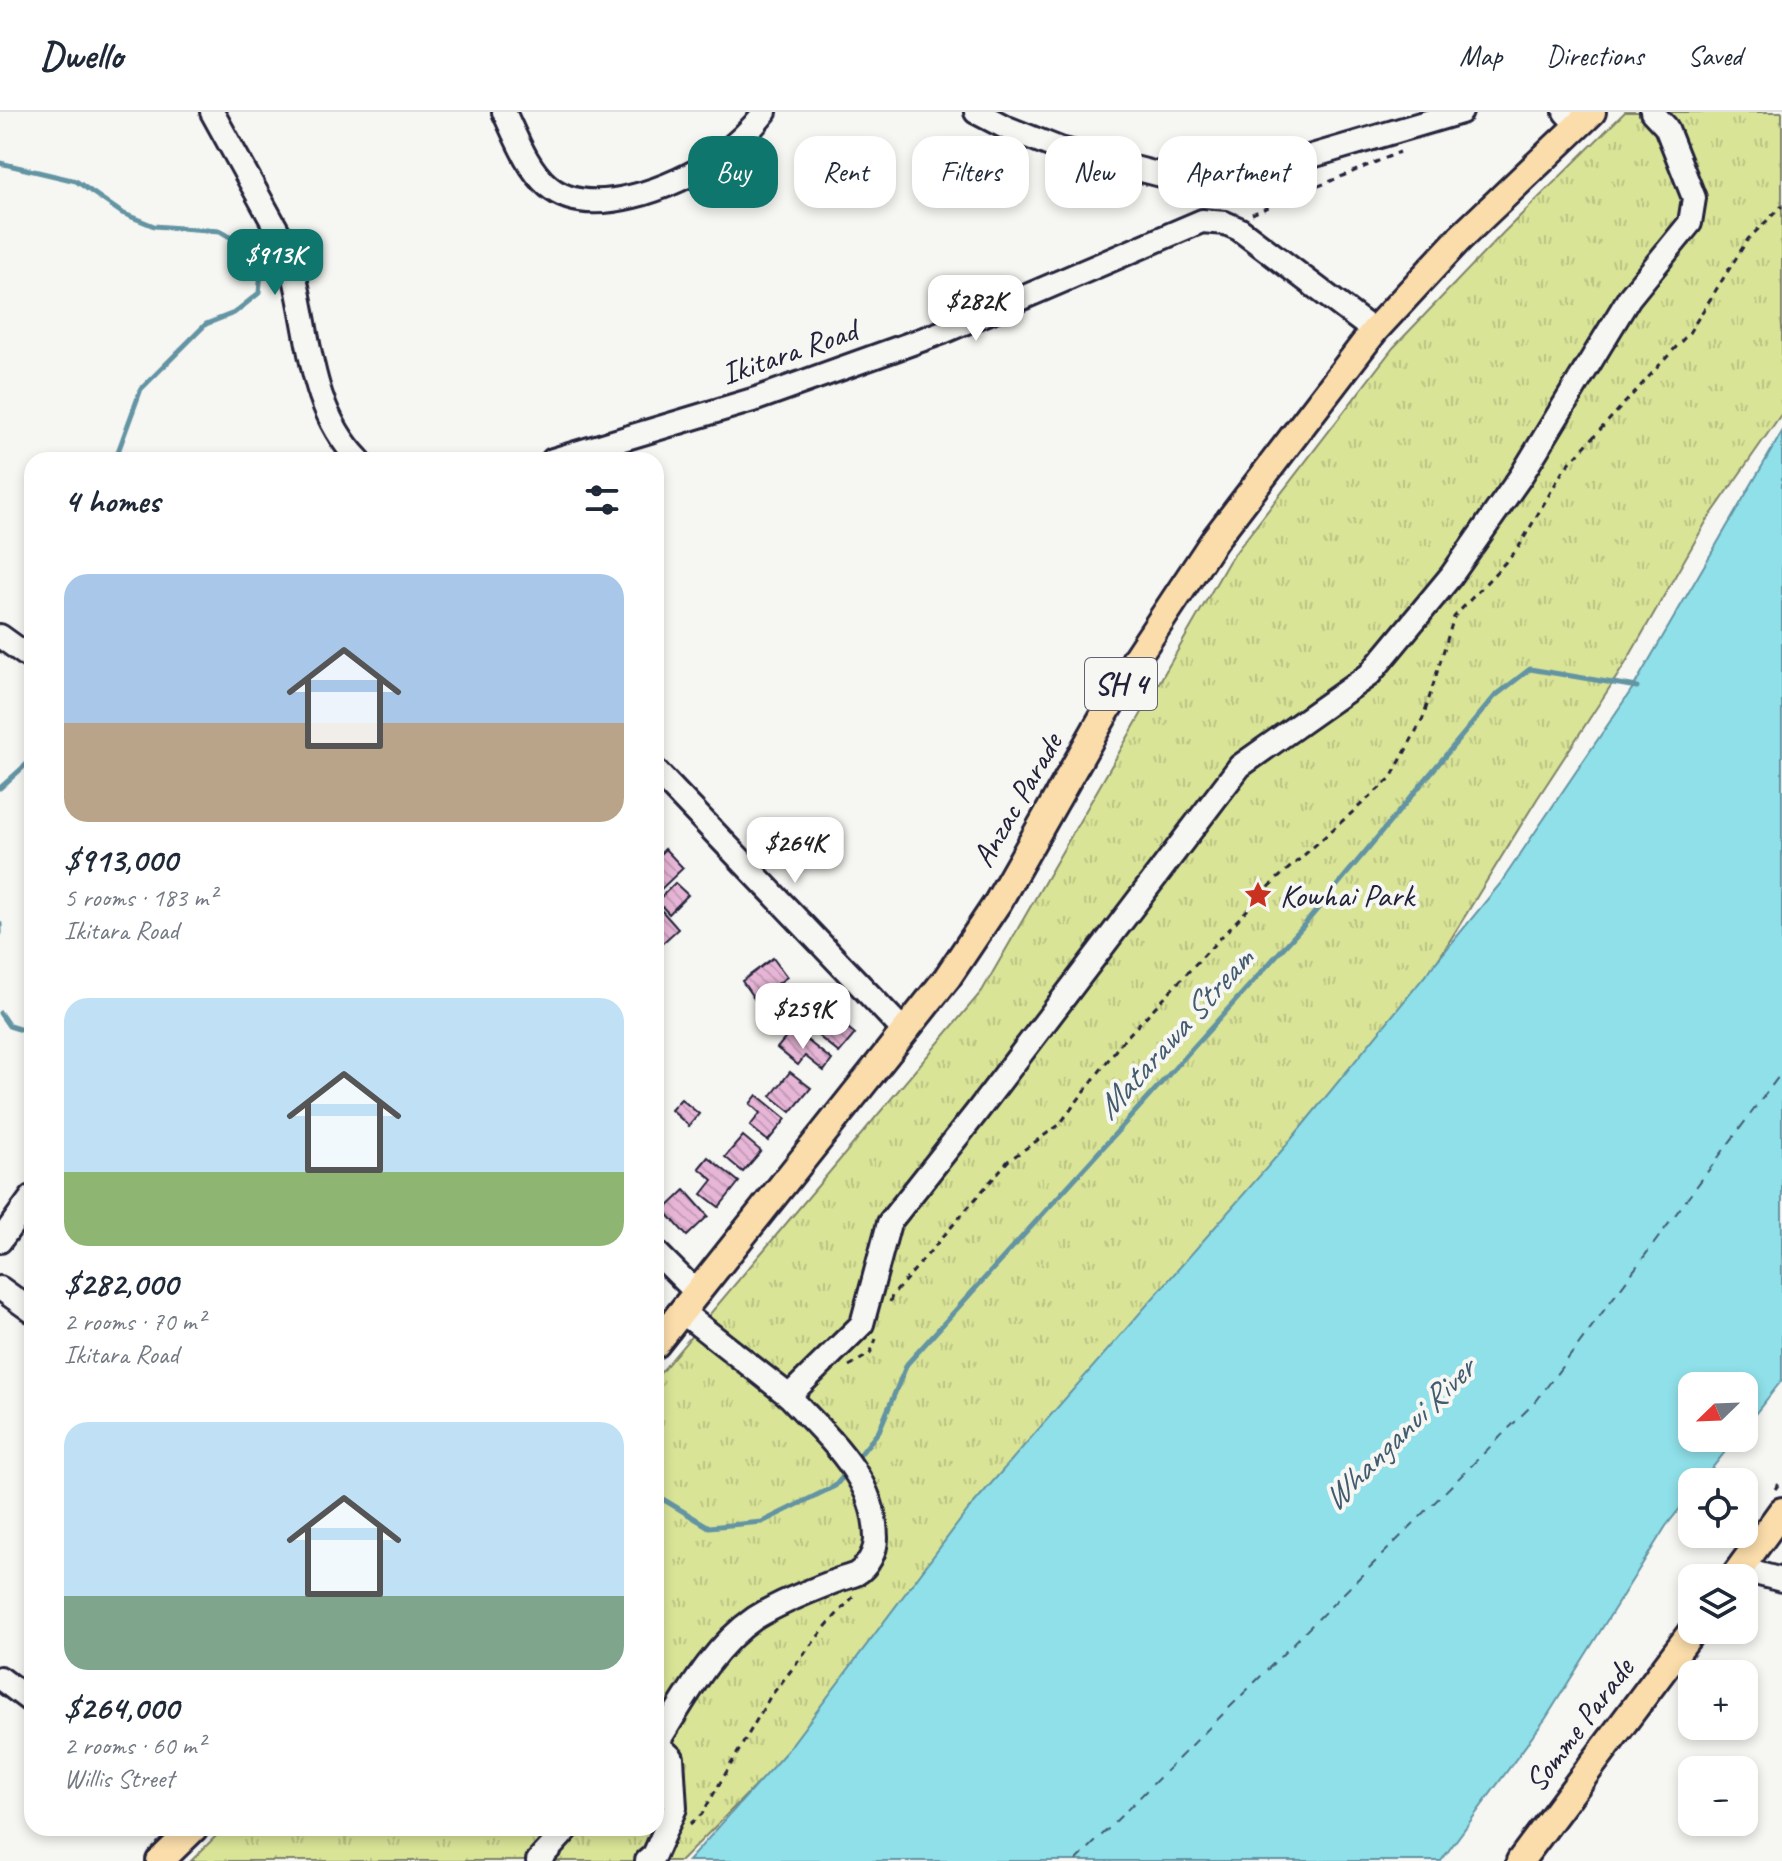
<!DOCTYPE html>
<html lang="en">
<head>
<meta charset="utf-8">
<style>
	body { margin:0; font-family:Caveat,sans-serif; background:#f2f2f3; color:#1f2937; height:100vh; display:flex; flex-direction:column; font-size:30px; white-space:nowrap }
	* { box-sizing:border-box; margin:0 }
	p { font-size:26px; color:#747a83 }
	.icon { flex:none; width:44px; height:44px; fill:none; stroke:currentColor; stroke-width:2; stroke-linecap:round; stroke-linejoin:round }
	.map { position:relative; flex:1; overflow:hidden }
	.panel { position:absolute; left:24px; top:340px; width:640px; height:1384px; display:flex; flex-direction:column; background:#fff; border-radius:24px; box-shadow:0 4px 12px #0003 }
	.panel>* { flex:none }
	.guide { position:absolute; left:688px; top:24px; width:760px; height:72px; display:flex; gap:16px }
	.needle { width:52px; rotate:247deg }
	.fabs { position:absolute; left:1678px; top:1260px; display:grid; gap:16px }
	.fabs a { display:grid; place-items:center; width:80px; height:80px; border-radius:16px; background:#fff; box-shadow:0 4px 12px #0003; font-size:40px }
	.price { position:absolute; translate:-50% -68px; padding:0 18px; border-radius:16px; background:#fff; color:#222; font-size:26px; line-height:52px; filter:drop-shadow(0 2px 4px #0008) }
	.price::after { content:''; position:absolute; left:50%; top:48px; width:24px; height:18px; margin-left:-12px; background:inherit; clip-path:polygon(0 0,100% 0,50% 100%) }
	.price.active { background:#0f766e; color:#fff }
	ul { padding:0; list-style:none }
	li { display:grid; align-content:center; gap:16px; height:424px; padding:0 40px }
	li span { display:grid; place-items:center; height:248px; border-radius:24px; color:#555 }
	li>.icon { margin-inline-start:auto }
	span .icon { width:144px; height:144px; fill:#fffc; stroke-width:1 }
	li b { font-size:34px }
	h2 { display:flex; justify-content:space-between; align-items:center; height:96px; padding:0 40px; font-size:34px }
	.tag { padding:0 28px; border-radius:24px; background:#fff; box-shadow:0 4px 12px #0003; font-size:28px; line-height:72px }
	.tag.active { background:#0f766e; color:#fff }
	header { display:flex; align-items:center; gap:48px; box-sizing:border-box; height:112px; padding:0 40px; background:#fff; border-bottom:2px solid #e0e1e3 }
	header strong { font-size:38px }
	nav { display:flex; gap:44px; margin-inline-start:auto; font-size:28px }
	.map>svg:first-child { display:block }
</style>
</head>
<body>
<header>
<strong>Dwello</strong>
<nav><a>Map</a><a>Directions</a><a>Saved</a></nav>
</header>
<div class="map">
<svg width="1782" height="1749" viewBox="0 0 1782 1749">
	<defs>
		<pattern id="park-tufts" width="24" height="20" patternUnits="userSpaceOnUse" patternTransform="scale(2)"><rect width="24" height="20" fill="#d9e497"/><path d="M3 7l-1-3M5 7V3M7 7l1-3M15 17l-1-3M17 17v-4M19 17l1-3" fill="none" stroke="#bac383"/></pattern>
		<pattern id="building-back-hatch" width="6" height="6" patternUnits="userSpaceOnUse" patternTransform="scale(2)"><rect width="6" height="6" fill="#e7b6d6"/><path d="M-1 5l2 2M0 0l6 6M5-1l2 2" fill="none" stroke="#c69cb9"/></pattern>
	</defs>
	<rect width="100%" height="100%" fill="#f6f6f2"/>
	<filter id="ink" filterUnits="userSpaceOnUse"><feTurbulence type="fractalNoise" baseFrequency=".0125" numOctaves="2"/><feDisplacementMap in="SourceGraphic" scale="16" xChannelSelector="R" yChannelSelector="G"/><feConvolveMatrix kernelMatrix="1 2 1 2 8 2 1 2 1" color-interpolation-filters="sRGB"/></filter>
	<g filter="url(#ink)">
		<polygon fill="url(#park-tufts)" stroke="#7e8369" stroke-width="2" points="1625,0 1782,0 1782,301 1706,410 1625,552 1537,687 1406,900 840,1588 681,1749 191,1749 224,1716 656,1716 656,1266 982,879 1229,449 1393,236 1504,120"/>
		<polygon fill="#8fe0e9" stroke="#6394a3" stroke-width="2" points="1782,320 1782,1268 1744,1316 1744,1274 1692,1274 1692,1326 1736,1326 1701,1370 1692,1370 1692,1381 1666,1414 1546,1606 1441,1749 688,1749 786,1640 968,1398 1284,1036 1500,772 1634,574"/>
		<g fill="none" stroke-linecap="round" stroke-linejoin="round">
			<g stroke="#6394a3" stroke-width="5">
				<polyline points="0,51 76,69 122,101 154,114 220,119 247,135 261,160 259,181 234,201 206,212 141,277 115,348"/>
				<polyline points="0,676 29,650 32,644"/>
				<polyline points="0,812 0,821"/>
				<polyline points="0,901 9,914 32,921"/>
				<polyline points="855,1349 879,1319 907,1252 1305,812 1495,584 1530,557 1637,575"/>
				<polyline points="656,1383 709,1415 762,1410 835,1374 847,1360"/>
			</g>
			<polyline stroke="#435b6f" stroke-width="2" stroke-dasharray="10 8" stroke-linecap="butt" points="1076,1749 1537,1288 1782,960"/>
		</g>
		<g fill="url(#building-back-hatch)" stroke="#22223b" stroke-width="2">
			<polygon points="665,737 683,756 656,782 656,746"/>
			<polygon points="675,771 688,783 669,802 657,789"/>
			<polygon points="662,799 678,817 656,837 656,805"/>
			<polygon points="773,846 787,865 755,888 742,869"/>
			<polygon points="826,898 855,922 839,941 810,917"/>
			<polygon points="793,917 832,948 824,959 805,944 798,953 777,936"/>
			<polygon points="790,960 811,976 791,1000 771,984"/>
			<polygon points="757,983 786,1007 768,1029 750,1014 760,1001 750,992"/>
			<polygon points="681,987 699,1002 689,1014 671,998"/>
			<polygon points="743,1024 761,1039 743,1060 725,1045"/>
			<polygon points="708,1045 739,1070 719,1095 702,1082 713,1068 699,1056"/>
			<polygon points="685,1078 708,1104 687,1124 664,1098"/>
		</g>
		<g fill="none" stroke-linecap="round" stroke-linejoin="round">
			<defs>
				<g id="minor">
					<path d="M 212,0 L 287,136 C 311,208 303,290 359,348"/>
					<path d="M 504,0 C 516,25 527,56 548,74 C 590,110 677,74 716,47 C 734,34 751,18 765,0"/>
					<polyline points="976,0 1007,16 1060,37 1169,65 1205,70 1244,64 1461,0"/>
					<polyline points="1565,0 1577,13"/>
					<polyline points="553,348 756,287 943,220 1202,109 1225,111 1239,117 1374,219"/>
					<polyline points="0,524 32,547"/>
					<polyline points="656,659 904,919"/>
					<polyline points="0,1129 32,1085"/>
					<polyline points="656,1140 696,1180"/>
					<polyline points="0,1176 32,1199"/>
					<polyline points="681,1199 789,1284"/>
					<polyline points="1740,1457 1782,1468"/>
					<polyline points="0,1566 32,1590"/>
					<path d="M 657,1631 C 685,1587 711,1536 755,1506 C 779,1491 807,1480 833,1470 C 840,1467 849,1465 856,1462 C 868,1455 876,1439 876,1426 C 876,1366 827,1325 789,1284 L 862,1212 L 889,1111 L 976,1001 L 1240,654 L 1369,563 L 1451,464 L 1521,364 L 1629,186 L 1690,111 L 1694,86 L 1666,15 L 1652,0"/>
					<polyline points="538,1749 568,1716"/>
					<polyline points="647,1749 654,1743 675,1696 672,1646 656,1631"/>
				</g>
				<g id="major">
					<polyline points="656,1232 947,866 998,790 1138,543 1215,427 1374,219 1460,126 1592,0"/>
					<polyline points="1733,1466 1782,1399"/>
					<polyline points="160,1749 194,1716"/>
					<polyline points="1520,1749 1693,1518"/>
				</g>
			</defs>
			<use href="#minor" stroke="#22223b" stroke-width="28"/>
			<use href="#major" stroke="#22223b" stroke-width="32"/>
			<g stroke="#22223b" stroke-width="3" stroke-dasharray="6 6" stroke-linecap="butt">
				<polyline points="1252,102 1400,40"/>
				<polyline points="890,1190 892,1184 1008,1049 1059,1013 1121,931 1225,821 1277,767 1391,666 1423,606 1454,505 1517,438 1564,357 1689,221 1748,127 1782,94"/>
				<polyline points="849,1254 870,1242 876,1227"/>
				<polyline points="1775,1377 1782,1368"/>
				<polyline points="1684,1499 1692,1489"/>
				<polyline points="690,1712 702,1702 770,1585 827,1513 853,1485"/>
			</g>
			<use href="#minor" stroke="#f6f6f2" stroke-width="22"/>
			<use href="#major" stroke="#fbddab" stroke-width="26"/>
		</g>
	</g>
	<defs>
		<symbol id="sight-bare" viewBox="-9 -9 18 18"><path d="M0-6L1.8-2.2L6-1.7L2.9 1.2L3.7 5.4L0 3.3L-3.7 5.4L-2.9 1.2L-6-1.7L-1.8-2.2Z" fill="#c8321e" stroke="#f6f6f2" stroke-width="2.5" paint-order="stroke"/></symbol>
	</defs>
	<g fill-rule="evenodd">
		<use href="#sight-bare" x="1238" y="763" width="40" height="40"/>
	</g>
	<g text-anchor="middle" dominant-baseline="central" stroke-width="8" stroke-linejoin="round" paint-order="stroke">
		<rect fill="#f6f6f2" stroke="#626272" stroke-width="2" x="1085" y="546" width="72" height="52" rx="6"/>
		<g font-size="30" font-weight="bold" fill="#22223b">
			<text x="1121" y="572">SH 4</text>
		</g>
		<g font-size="32" fill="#22223b" stroke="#f6f6f2">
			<text transform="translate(789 240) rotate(-19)">Ikitara Road</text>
			<text transform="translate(1017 688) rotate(-60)">Anzac Parade</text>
			<text transform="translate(1579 1613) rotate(-53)">Somme Parade</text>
		</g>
		<g font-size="32" fill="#22223b" stroke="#f6f6f2" text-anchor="start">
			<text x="1280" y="783">Kowhai Park</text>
		</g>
		<g font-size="34" font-style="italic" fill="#435b6f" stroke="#f6f6f2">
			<text transform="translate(1174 921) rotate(-48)">Matarawa Stream</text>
			<text transform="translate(1398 1322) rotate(-45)">Whanganui River</text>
		</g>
	</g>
</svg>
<div class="fabs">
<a><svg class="needle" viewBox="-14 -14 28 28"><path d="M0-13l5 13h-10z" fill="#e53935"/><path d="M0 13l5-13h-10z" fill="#747a83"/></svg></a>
<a><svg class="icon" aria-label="locate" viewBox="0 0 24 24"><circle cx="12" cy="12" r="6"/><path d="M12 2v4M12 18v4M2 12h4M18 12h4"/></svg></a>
<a><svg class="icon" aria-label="layers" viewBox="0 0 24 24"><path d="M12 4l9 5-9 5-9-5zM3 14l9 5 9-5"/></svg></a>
<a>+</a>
<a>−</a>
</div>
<b class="price active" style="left:275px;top:185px">$913K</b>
<b class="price" style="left:976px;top:231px">$282K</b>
<b class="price" style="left:795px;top:773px">$264K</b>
<b class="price" style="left:803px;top:939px">$259K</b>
<div class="guide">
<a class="tag active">Buy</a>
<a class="tag">Rent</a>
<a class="tag">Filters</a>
<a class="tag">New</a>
<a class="tag">Apartment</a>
</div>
<section class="panel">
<h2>4 homes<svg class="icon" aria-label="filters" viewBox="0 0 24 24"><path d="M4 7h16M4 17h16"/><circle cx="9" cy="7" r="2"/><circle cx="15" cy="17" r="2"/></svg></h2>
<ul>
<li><span style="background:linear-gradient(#a9c7e8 60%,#b9a48a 0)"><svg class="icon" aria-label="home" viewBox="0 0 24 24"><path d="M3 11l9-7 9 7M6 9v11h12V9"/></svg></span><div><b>$913,000</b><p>5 rooms · 183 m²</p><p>Ikitara Road</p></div></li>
<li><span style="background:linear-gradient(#bfe0f5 70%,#8fb573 0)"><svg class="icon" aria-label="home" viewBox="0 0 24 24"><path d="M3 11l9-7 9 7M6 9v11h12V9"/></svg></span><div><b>$282,000</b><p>2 rooms · 70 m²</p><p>Ikitara Road</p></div></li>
<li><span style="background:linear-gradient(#bfe0f5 70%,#7fa58c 0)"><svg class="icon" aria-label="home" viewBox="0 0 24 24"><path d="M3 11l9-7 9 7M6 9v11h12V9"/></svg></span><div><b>$264,000</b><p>2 rooms · 60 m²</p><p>Willis Street</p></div></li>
</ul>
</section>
</div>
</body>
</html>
